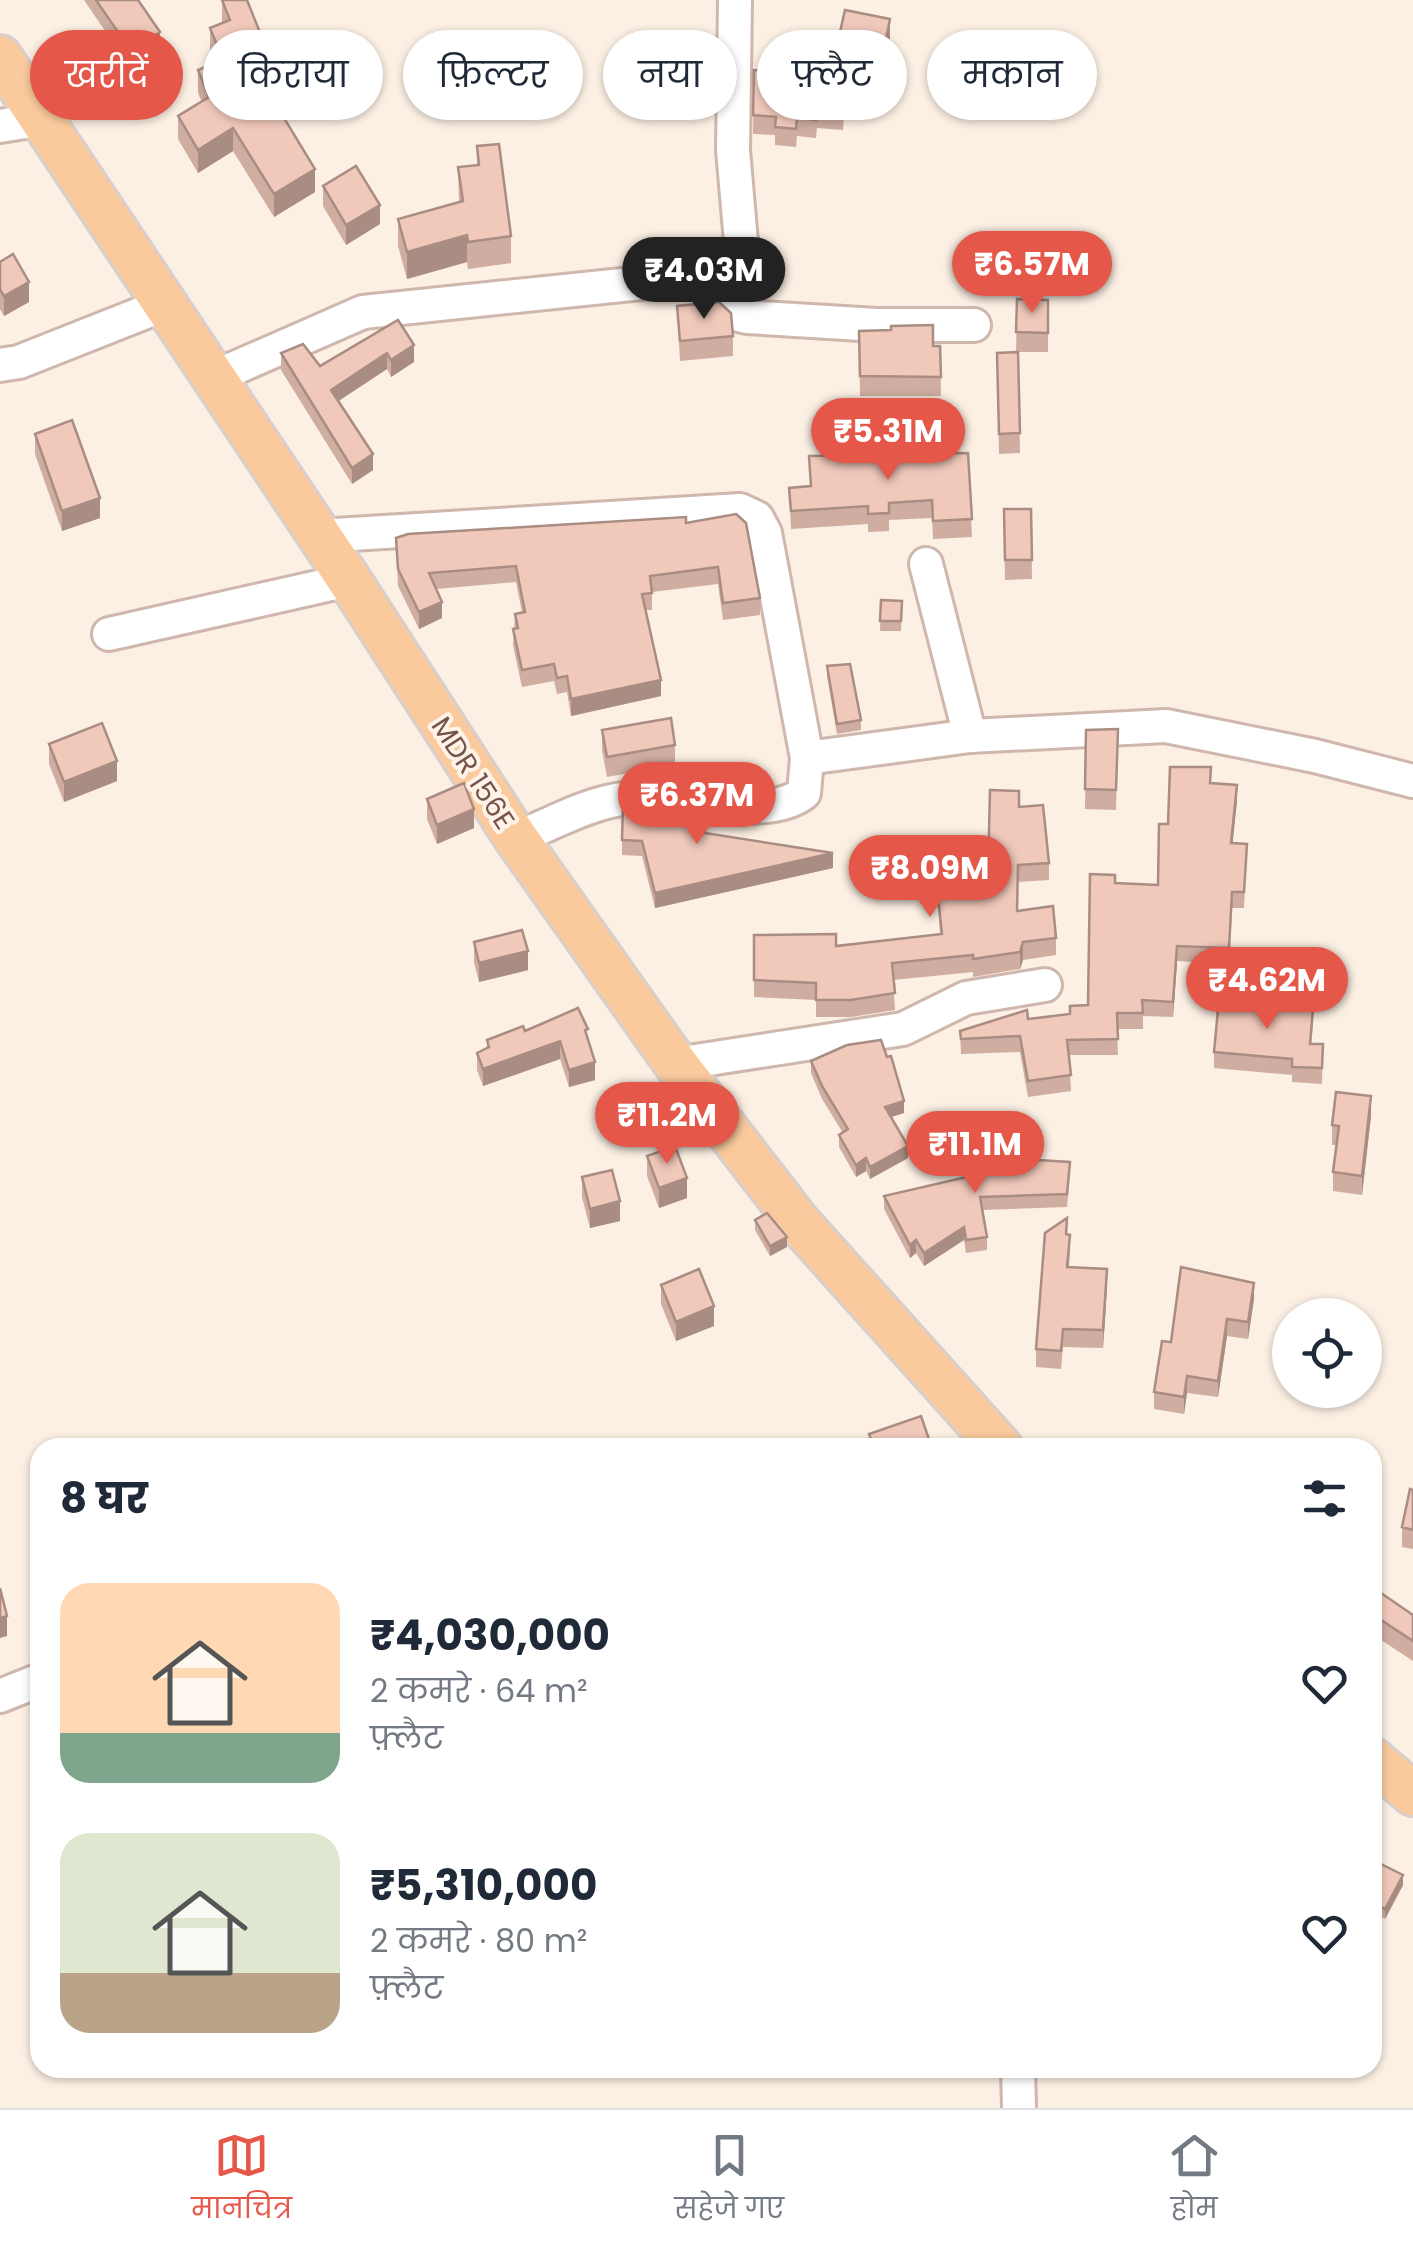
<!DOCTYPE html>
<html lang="hi">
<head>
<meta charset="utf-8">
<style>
	body { margin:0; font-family:Poppins,"Noto Sans Devanagari",sans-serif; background:#f2f2f3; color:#1f2937; height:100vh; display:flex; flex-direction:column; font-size:38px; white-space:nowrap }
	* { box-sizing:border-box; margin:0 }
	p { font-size:32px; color:#747a83 }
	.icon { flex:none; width:55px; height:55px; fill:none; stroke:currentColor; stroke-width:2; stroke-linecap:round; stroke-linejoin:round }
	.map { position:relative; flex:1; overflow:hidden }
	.side { position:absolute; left:30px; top:1438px; width:1352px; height:640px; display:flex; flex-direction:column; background:#fff; border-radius:30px; box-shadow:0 2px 8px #0004 }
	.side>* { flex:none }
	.banner { position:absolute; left:30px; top:30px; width:1355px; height:90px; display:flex; gap:20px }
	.controls { position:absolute; left:1272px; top:1298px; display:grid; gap:20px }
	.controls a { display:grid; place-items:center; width:110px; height:110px; border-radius:50%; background:#fff; box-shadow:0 2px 8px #0004; font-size:50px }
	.price { position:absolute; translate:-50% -85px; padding:0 22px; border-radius:35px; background:#e55749; color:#fff; font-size:32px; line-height:65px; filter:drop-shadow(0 2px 5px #0008) }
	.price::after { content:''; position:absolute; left:50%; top:60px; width:30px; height:22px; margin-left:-15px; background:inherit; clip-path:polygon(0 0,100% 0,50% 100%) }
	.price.selected { background:#222; color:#fff }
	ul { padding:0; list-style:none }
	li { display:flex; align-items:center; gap:30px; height:250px; padding:0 30px }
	li span { display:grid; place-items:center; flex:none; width:280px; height:200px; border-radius:30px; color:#555 }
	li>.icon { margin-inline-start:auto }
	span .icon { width:120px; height:120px; fill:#fffc; stroke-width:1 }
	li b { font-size:42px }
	h2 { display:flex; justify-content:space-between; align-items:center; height:120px; padding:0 30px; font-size:42px }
	.tag { padding:0 35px; border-radius:45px; background:#fff; box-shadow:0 2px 8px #0004; font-size:35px; line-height:90px }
	.tag.selected { background:#e55749; color:#fff }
	.tab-bar { display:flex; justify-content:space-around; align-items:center; height:140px; border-top:2px solid #e0e1e3; background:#fff; font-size:28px; color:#747a83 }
	.tab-bar a { display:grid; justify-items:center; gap:5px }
	.tab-bar .selected { color:#e55749 }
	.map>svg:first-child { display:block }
</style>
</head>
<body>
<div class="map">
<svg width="1413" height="2108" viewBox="0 0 1413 2108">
	<rect width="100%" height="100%" fill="#fcefe3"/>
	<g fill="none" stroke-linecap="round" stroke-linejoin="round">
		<defs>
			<g id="minor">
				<polyline points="0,126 43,119"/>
				<polyline points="728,274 733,307 739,315 747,317 877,325 974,325"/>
				<polyline points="0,365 19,362 163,305"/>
				<polyline points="212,378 363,312 728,274 739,261 741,242 733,150 735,0"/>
				<path d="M 319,536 L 740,510 L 757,518 L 765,533 L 807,758 L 804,793 C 762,826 665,788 611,801 C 579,808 547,826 516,838"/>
				<polyline points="926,564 970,736"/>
				<polyline points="109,634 349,580"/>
				<polyline points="807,758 970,736 1166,726 1315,756 1413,781"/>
				<polyline points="676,1064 903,1029 966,998 1045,985"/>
				<polyline points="0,1696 40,1680"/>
				<polyline points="1018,2068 1019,2108"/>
			</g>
			<g id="major">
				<polyline points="0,57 349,580 516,838 676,1064 797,1221 1001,1448"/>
				<polyline points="1372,1759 1413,1794"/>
			</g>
		</defs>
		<use href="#minor" stroke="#cfb7ad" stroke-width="38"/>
		<use href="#major" stroke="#d8cfcc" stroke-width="48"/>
		<use href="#minor" stroke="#fff" stroke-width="32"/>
		<use href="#major" stroke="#faca9c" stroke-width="42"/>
	</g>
	<g fill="#cfada1">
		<polygon points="84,0 138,0 160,50 131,69"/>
		<polygon points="222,0 283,112 281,113 315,192 274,217 233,151 198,173 178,139 178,116 202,102 198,93 198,70 215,63 210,51 210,28 222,23"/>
		<polygon points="890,39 884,68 838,61 838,41"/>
		<polygon points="754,70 820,83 845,104 843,130 817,128 816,138 797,136 796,147 775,145 775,135 753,134"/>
		<polygon points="477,146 511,236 511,263 468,269 467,262 407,279 398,246 398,219 459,202 458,167 477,165"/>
		<polygon points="323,186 380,224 346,245 323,206"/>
		<polygon points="0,262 29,302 4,316 0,309"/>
		<polygon points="1017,299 1048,300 1048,352 1016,352"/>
		<polygon points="677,306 733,336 733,356 680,361"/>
		<polygon points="398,320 414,362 391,377 387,369 338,401 373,470 352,484 281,370 281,353 320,366"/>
		<polygon points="859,331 933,346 940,346 941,396 860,396"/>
		<polygon points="1018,352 1020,453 999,454 997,353"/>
		<polygon points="35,434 100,518 62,531 35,454"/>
		<polygon points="968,453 972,537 933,539 932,518 889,520 889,531 868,532 868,524 791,529 789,488 810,486 809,456"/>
		<polygon points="1004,509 1031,509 1032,579 1005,580"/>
		<polygon points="686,523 760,598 760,615 723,620 718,584 652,592 652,610 646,610 661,696 571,716 567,692 557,694 554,681 522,687 513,645 515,614 522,612 516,582 436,589 442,618 419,629 398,586 396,538"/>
		<polygon points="881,600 902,601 901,631 880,631"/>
		<polygon points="827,666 861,720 861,730 837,734 827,676"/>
		<polygon points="1118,729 1116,810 1085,809 1086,730"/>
		<polygon points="602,730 675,745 675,765 607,777 602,750"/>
		<polygon points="49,744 117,781 64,802 49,764"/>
		<polygon points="1211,783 1237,801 1232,843 1247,844 1244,908 1232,908 1229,964 1177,961 1173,1017 1143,1016 1143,1029 1117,1029 1118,1055 1069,1055 1071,1091 1028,1097 1020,1052 961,1054 960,1031 1028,1019 1070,1014 1088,1005 1115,883 1158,885 1168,824"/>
		<polygon points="427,799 474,828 437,844 427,819"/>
		<polygon points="1019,807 1049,863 1049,880 1018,882 1017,911 1056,938 1056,955 1023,960 1020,969 973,977 973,972 893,980 895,1010 851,1017 816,1017 816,1000 754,997 754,935 836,945 940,935 936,879 988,874"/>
		<polygon points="706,833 833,868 655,908 642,856 622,855 622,840"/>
		<polygon points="474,942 528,970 479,982 474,962"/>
		<polygon points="1313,1025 1311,1044 1323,1044 1322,1084 1292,1082 1292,1075 1214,1068 1214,1052"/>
		<polygon points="525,1031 588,1039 595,1080 569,1087 560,1059 483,1086 477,1070 477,1053 487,1048 487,1040"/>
		<polygon points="811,1061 904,1113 891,1117 908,1158 870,1179 866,1171 856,1177 839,1147 839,1135 843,1133 822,1099 811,1073"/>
		<polygon points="1371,1116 1362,1195 1333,1191 1333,1172 1337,1145 1332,1145 1332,1125"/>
		<polygon points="647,1156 687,1198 659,1208 647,1176"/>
		<polygon points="1038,1160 1070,1175 1067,1207 982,1210 987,1237 987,1250 966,1253 964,1240 924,1266 916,1253 910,1258 884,1209 884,1196"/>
		<polygon points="582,1177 620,1221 590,1228 582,1197"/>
		<polygon points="755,1220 787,1247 770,1256 755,1230"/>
		<polygon points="1067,1234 1070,1253 1069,1267 1107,1287 1103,1348 1063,1347 1061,1369 1036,1367 1036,1349"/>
		<polygon points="661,1285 714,1326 676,1341 661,1304"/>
		<polygon points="1254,1299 1248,1339 1227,1336 1218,1397 1187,1393 1184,1414 1154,1409 1154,1392 1171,1342"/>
		<polygon points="1413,1490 1413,1549 1402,1547 1402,1527"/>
		<polygon points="1372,1606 1413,1615 1413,1661 1372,1634"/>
		<polygon points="1372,1867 1403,1885 1385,1919 1372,1913"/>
	</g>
	<g fill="#a98d83">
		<polygon points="890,19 890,39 884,68 884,48"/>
		<polygon points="160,32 160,50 131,69 131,51"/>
		<polygon points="283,90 283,112 270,118 270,95"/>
		<polygon points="233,128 233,151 198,173 198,150"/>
		<polygon points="315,169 315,192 274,217 274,194"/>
		<polygon points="380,205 380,224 346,245 346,225"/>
		<polygon points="467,235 467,262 407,279 407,252"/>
		<polygon points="29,282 29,302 4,316 4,296"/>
		<polygon points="414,345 414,362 391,377 391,360"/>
		<polygon points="387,353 387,369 331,406 331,390"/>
		<polygon points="373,454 373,470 352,484 352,468"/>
		<polygon points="100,498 100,518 62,531 62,511"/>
		<polygon points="442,602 442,618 419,629 419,612"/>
		<polygon points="661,680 661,696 571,716 571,699"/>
		<polygon points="117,761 117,781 64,802 64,782"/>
		<polygon points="1237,785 1237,801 1231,859 1231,843"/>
		<polygon points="474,809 474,828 437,844 437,825"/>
		<polygon points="833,853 833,868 655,908 655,893"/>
		<polygon points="1023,942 1023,960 1020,969 1020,952"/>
		<polygon points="1177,946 1177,961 1173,1017 1173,1002"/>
		<polygon points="528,951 528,970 479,982 479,963"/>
		<polygon points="560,1041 560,1059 483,1086 483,1069"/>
		<polygon points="595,1062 595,1080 569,1087 569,1070"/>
		<polygon points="1371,1096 1371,1116 1362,1195 1362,1176"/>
		<polygon points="904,1101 904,1113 885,1119 885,1107"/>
		<polygon points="908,1146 908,1158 870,1179 870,1167"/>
		<polygon points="866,1158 866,1171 856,1177 856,1165"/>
		<polygon points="687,1178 687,1198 659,1208 659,1188"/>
		<polygon points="620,1201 620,1221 590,1228 590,1209"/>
		<polygon points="964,1227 964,1240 924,1266 924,1253"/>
		<polygon points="787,1237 787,1247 770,1256 770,1246"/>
		<polygon points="916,1240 916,1253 910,1258 910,1245"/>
		<polygon points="1107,1269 1107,1287 1103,1348 1103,1330"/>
		<polygon points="1254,1283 1254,1299 1248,1339 1248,1322"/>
		<polygon points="714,1306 714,1326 676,1341 676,1322"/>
		<polygon points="1227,1319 1227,1336 1218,1397 1218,1381"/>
		<polygon points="1187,1376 1187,1393 1184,1414 1184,1397"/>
		<polygon points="7,1616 7,1636 0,1638 0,1618"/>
		<polygon points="1403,1875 1403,1885 1385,1919 1385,1909"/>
	</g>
	<g fill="#f1c9bb" stroke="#a98d83" stroke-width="2.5">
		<polygon points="96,0 138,0 160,32 131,51"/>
		<polygon points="222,0 247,0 283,90 270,95 315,169 274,194 233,128 198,150 178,116 209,97 198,70 223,60 210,28 230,20"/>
		<polygon points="845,10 890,19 884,48 838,41"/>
		<polygon points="754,70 820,75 820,83 845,85 843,112 817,110 816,120 797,118 796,129 775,127 776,117 753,115"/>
		<polygon points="499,144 511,236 468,242 467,235 407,252 398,219 463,201 458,167 479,165 477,146"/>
		<polygon points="356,166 380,205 346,225 323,186"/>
		<polygon points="13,254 29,282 4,296 0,289 0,262"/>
		<polygon points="1017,299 1048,300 1048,333 1016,332"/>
		<polygon points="719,302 731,313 733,336 680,341 677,306"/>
		<polygon points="398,320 414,345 391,360 387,353 331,390 373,454 352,468 281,353 303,344 320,366"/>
		<polygon points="933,325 933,346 940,346 941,377 860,376 859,331 891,330 891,326"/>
		<polygon points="1018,352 1020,433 999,434 997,353"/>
		<polygon points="72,420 100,498 62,511 35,434"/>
		<polygon points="968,453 972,519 933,521 932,500 889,503 889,513 868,514 868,506 791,511 789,488 811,486 809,456"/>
		<polygon points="1004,509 1031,509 1032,560 1005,560"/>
		<polygon points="736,514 746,523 760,598 723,603 718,567 650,576 652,593 642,594 661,680 571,699 567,676 557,678 554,664 522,670 513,629 518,628 515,614 525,612 516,566 429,573 442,602 419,612 398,569 396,538 408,534 686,517 686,523"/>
		<polygon points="881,600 902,601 901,621 880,621"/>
		<polygon points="850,664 861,720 837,724 827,666"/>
		<polygon points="671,718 675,745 607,757 602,730"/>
		<polygon points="102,723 117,761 64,782 49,744"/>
		<polygon points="1118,729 1116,790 1085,789 1086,730"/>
		<polygon points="1170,767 1211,767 1210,783 1237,785 1231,843 1247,844 1244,892 1232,892 1229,948 1177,946 1173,1002 1142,1000 1143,1013 1117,1013 1118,1039 1067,1040 1071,1075 1028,1081 1020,1036 961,1039 960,1031 1027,1010 1028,1019 1070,1014 1070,1006 1088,1005 1090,874 1115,875 1115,883 1158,885 1159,824 1168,824"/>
		<polygon points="464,783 474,809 437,825 427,799"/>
		<polygon points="990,790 1019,791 1019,807 1043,805 1049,863 1018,865 1017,911 1053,906 1056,938 1023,942 1020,952 973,959 973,955 892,963 895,993 851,1000 816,1000 816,983 754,980 754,935 836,934 836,946 942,934 936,879 988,874"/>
		<polygon points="657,804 706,809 705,833 833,853 655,893 642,841 622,840 623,805"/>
		<polygon points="522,930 528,951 479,963 474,942"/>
		<polygon points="1219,999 1313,1009 1310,1044 1323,1044 1322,1068 1292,1067 1292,1059 1214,1052"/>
		<polygon points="578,1008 588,1029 585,1030 595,1062 569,1070 560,1041 483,1069 477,1053 489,1047 487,1040 523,1026 525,1031"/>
		<polygon points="881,1040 887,1057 891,1056 904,1101 885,1107 908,1146 870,1167 866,1158 856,1165 839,1135 848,1129 822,1086 811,1061 847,1045"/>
		<polygon points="1336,1092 1371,1096 1362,1176 1333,1172 1339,1126 1332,1125"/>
		<polygon points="1011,1139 1038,1139 1038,1160 1070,1162 1067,1194 980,1197 987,1237 966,1240 964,1227 924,1253 916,1240 910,1245 884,1196 984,1173 984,1168 1012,1167"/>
		<polygon points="675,1146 687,1178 659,1188 647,1156"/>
		<polygon points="612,1170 620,1201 590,1209 582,1177"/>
		<polygon points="767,1213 787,1237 770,1246 755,1220"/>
		<polygon points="1067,1218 1066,1234 1070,1235 1067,1267 1107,1269 1103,1330 1063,1329 1061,1351 1036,1349 1045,1233"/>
		<polygon points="1181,1267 1254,1283 1248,1322 1227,1319 1218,1381 1187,1376 1184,1397 1154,1392 1162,1341 1171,1342"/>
		<polygon points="699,1269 714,1306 676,1322 661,1285"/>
		<polygon points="921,1416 932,1448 874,1448 869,1434"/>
		<polygon points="1410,1489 1413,1490 1413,1530 1402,1527"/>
		<polygon points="0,1588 7,1616 0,1618"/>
		<polygon points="1381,1593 1413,1615 1413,1641 1372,1614 1372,1606"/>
		<polygon points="1375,1861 1403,1875 1385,1909 1372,1903 1372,1867"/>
	</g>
	<g text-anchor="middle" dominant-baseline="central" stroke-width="8" stroke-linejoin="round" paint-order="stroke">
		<g font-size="28" fill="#745349" stroke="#fff3e9">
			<text transform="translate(473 773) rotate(57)">MDR 156E</text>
		</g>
	</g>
</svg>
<div class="controls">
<a><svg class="icon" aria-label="locate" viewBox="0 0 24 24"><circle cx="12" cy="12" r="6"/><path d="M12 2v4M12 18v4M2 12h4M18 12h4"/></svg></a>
</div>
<b class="price" style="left:1032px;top:316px">₹6.57M</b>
<b class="price selected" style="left:704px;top:322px">₹4.03M</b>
<b class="price" style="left:888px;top:483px">₹5.31M</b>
<b class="price" style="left:697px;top:847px">₹6.37M</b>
<b class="price" style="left:930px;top:920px">₹8.09M</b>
<b class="price" style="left:1267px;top:1032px">₹4.62M</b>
<b class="price" style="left:667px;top:1167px">₹11.2M</b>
<b class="price" style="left:975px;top:1196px">₹11.1M</b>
<div class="banner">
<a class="tag selected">खरीदें</a>
<a class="tag">किराया</a>
<a class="tag">फ़िल्टर</a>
<a class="tag">नया</a>
<a class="tag">फ़्लैट</a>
<a class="tag">मकान</a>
</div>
<section class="side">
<h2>8 घर<svg class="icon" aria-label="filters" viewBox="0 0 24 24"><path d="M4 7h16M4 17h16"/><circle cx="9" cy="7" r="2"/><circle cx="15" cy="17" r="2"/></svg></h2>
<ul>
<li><span style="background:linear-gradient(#ffd9b3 75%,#7fa58c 0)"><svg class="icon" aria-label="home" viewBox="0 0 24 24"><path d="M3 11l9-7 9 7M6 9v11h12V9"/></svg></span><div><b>₹4,030,000</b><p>2 कमरे · 64 m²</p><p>फ़्लैट</p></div><svg class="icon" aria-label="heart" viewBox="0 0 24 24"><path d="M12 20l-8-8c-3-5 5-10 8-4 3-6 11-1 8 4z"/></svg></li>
<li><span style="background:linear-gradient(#dfe7d0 70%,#b9a48a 0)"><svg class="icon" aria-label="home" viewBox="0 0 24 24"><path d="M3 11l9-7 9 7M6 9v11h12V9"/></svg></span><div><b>₹5,310,000</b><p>2 कमरे · 80 m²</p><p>फ़्लैट</p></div><svg class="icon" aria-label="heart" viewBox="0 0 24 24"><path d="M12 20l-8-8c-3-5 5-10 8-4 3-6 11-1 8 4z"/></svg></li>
</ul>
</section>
</div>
<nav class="tab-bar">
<a class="selected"><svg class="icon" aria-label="map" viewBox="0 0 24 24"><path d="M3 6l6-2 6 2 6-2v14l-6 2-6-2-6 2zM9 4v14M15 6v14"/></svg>मानचित्र</a>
<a><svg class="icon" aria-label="saved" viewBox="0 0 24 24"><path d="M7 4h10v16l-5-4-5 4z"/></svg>सहेजे गए</a>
<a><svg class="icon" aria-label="home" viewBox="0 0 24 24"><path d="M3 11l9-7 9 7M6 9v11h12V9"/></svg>होम</a>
</nav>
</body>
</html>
